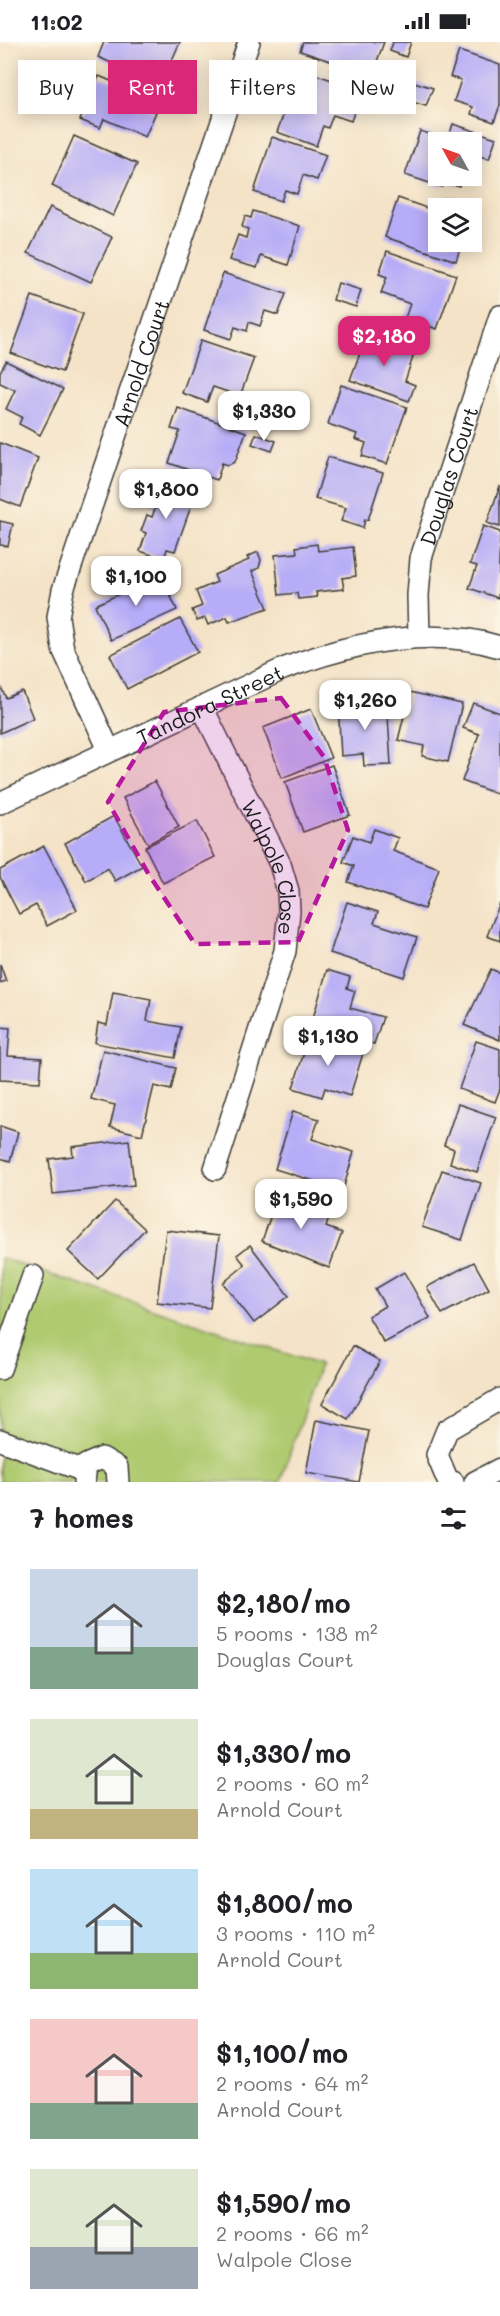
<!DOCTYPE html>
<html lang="en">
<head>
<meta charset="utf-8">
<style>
	body { margin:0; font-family:Mali,sans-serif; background:#f2f2f2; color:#202124; height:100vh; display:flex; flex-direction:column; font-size:22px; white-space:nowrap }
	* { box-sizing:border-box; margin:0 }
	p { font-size:20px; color:#757577 }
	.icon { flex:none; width:33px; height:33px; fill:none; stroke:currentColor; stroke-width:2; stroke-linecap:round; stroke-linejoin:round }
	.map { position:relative; height:1440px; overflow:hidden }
	.drawer { display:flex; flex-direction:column; background:#fff; flex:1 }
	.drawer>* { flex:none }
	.top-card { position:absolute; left:18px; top:18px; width:465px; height:54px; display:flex; gap:12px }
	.needle { width:39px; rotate:310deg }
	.fabs { position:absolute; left:428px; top:90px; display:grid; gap:12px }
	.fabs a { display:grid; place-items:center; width:54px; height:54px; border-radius:0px; background:#fff; box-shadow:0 3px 15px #0003; font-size:30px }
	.price { position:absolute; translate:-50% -51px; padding:0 14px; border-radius:12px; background:#fff; color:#222; font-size:20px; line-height:39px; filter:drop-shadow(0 2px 3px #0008) }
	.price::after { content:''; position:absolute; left:50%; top:36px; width:18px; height:14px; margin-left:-9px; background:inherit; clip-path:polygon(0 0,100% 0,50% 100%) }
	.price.selected { background:#db2777; color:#fff }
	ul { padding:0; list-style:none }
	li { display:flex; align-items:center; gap:18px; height:150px; padding:0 30px }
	li span { display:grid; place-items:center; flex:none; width:168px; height:120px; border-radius:0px; color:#555 }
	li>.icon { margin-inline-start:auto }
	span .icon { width:72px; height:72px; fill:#fffc; stroke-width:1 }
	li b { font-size:26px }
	h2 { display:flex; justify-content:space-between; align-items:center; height:72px; padding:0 30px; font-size:26px }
	.pill { padding:0 21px; border-radius:0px; background:#fff; box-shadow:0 3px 15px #0003; font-size:21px; line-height:54px }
	.pill.selected { background:#db2777; color:#fff }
	.status { display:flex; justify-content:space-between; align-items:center; height:42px; padding:0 30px; background:#fff; direction:ltr }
	.status svg { height:16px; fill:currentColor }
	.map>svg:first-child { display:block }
</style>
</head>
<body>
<div class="status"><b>11:02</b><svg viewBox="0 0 49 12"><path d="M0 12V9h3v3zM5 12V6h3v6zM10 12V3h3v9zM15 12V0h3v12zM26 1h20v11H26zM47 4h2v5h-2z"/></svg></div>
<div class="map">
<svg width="500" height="1440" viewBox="0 0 500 1440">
	<rect width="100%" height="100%" fill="#fcf5e5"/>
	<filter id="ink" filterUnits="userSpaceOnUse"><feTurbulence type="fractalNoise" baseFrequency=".0167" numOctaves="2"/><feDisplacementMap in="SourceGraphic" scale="12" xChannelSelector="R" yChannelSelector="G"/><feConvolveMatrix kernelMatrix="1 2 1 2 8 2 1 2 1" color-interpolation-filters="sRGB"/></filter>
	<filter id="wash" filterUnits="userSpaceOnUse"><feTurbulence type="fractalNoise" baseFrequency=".008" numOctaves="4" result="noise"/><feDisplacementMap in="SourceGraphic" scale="24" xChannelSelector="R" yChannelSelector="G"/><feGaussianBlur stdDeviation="1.35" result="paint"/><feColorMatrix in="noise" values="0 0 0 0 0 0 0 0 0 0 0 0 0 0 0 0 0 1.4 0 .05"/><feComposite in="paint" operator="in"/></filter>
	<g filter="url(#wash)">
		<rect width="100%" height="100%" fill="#f4e3c7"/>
		<polygon fill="#afca70" stroke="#667346" stroke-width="1.5" points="1,1216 320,1323 280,1440 0,1440"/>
		<g id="blocks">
			<g fill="#b6acf7">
				<polygon points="104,0 180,0 161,43 98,15"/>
				<polygon points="303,0 384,0 372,33 300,9"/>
				<polygon points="393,0 411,0 406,15 390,9"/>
				<polygon points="459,9 500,23 500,63 494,80 471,72 473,65 454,59 461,38 450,35"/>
				<polygon points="296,26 362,48 351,79 333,73 328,86 323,84 316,104 277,90 286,66 293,68 297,55 287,52"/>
				<polygon points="99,34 146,54 141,64 156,70 145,95 104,77 100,86 80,78"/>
				<polygon points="408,38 433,46 426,64 402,57"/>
				<polygon points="453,82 496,96 489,117 471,111 471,100 438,100 438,134 462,134 459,144 443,139 442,145 405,133 420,89 448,98"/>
				<polygon points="74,94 137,122 113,174 52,144"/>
				<polygon points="272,95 326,113 317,138 303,133 297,152 285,148 281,159 254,150"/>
				<polygon points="398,156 438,170 438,200 462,200 456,219 385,195"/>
				<polygon points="445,156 468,164 467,166 442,166"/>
				<polygon points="50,165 112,195 91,240 28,211"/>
				<polygon points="253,169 300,184 288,223 261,214 257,226 229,218 238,193 246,196 248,187 242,185 245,174 251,176"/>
				<polygon points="387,209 456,233 437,287 405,276 410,262 381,251 387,235 379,232"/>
				<polygon points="223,231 286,252 278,273 265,269 260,284 249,280 247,289 235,285 231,297 204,288"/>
				<polygon points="338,241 361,248 356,265 333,258"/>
				<polygon points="32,254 83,272 62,330 11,311"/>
				<polygon points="367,292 415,309 405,339 415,343 409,359 350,338"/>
				<polygon points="201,298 254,316 240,354 213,345 207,360 182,351"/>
				<polygon points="6,319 63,347 40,393 19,382 22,375 6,367 15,348 0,341 0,330"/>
				<polygon points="341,343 407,365 387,422 362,414 366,401 355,397 357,392 328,382"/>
				<polygon points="178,366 246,390 235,420 228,423 222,421 217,438 169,421 180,389 171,387"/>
				<polygon points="256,392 276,399 272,409 252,402"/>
				<polygon points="0,401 38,416 20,465 0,457"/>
				<polygon points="328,415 383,431 368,478 365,477 363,486 341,479 346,466 315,457"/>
				<polygon points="157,440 195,453 175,509 167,507 164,517 140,509 146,491 141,489 147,473 152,475 156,464 150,462"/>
				<polygon points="500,444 500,485 487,481"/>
				<polygon points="0,479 13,482 8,504 0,503"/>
				<polygon points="483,484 500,490 498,556 469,546 477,524 470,522"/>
				<polygon points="317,502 318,509 353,505 356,534 342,536 344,547 316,550 317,555 298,557 297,551 279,553 275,513 297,511 296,505"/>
				<polygon points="258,510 261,518 259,526 252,529 268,566 229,580 227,575 208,583 205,576 197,579 192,568 202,564 196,549 217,540 214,533 249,518 247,515"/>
				<polygon points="161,533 177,568 111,598 95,563"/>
				<polygon points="180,577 198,610 127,647 110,613"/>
				<polygon points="0,643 6,656 22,649 33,676 0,691"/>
				<polygon points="410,650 462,662 448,720 422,714 424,704 398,698"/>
				<polygon points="387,657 391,723 364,724 363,712 341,714 338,660"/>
				<polygon points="473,661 500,671 500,743 497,752 462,739 479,692 463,686"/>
				<polygon points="311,667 331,716 282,736 263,686"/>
				<polygon points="332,723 350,773 303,790 285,740"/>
				<polygon points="155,739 179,785 148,802 123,756"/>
				<polygon points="114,774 142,824 115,839 108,826 86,839 65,801"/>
				<polygon points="197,779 215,815 163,841 145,805"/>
				<polygon points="374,787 398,796 393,809 439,826 424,867 348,840 354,824 343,820 353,794 369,800"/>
				<polygon points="44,804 77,868 47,884 36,863 19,872 0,835 0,828"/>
				<polygon points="347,860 378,870 374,881 417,895 404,935 330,911"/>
				<polygon points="500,861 500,899 487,894"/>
				<polygon points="0,922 6,939 0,941"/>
				<polygon points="491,927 500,931 500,998 464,983"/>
				<polygon points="327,928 350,935 347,946 355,949 350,966 383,975 374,1002 311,983"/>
				<polygon points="113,950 151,957 147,979 181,985 175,1016 95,1001 98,981 107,983"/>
				<polygon points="0,985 10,986 8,1014 42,1016 40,1040 0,1038"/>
				<polygon points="310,991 364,1008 350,1054 325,1046 322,1055 293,1046"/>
				<polygon points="476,999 500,1007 500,1047 495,1060 459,1047"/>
				<polygon points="103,1008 176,1026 171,1048 154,1044 142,1093 110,1085 115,1063 91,1057"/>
				<polygon points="458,1062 496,1075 477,1130 450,1121 454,1107 444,1103"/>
				<polygon points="293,1069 319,1077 312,1097 354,1110 343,1148 275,1127"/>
				<polygon points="0,1084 18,1090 10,1119 0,1116"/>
				<polygon points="129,1098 134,1143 53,1152 49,1117 73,1114 72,1105"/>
				<polygon points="442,1128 481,1141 462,1198 422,1185"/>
				<polygon points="280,1147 309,1157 306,1165 330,1173 326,1185 342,1191 329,1226 262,1199"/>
				<polygon points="115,1159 145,1187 98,1237 68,1209"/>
				<polygon points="166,1188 219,1194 210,1266 157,1260"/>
				<polygon points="250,1203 289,1254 254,1281 223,1241 245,1223 237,1213"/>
				<polygon points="474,1220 489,1247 442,1272 427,1245"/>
				<polygon points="404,1230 430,1276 384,1301 368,1274 385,1264 375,1247"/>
				<polygon points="353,1304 380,1319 348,1377 322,1362"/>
				<polygon points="316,1378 369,1389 359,1440 306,1431"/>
			</g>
		</g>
	</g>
	<g filter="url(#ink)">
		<use href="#blocks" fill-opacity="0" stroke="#3c3a36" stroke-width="1.5"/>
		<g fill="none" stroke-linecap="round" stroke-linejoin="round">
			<defs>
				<g id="minor">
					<path id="s1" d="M 419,595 L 418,553 L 421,516 L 500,274"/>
					<path id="s2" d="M 202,665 L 280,822 L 288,849 L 289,869 L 285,909 L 215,1127"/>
					<path id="s3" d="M 109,708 L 63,607 L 58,575 L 63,548 L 249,0"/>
					<path id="s4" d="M 0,761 L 283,627 C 351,601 429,583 500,605"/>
					<polyline points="0,1327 33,1234"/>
					<polyline points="0,1398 84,1429"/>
					<polyline points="84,1440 86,1423 102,1416 117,1425 118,1440"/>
					<polyline points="453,1440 448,1439 437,1413 447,1388 500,1357"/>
					<polyline points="475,1440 500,1427"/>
				</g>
			</defs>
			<use href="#minor" stroke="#3c3a36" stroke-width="24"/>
			<use href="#minor" stroke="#fff" stroke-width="21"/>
		</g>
	</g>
	<path fill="#b5179e" fill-opacity="0.2" stroke="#b5179e" stroke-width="4.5" stroke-dasharray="12 8" stroke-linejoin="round" d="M 281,656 L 324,715 L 348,788 L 298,900 L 195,902 L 149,833 L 108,760 L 164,670 Z"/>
	<g text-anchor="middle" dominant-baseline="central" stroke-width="6" stroke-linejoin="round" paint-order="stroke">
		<g font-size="21" fill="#1c1c1c" stroke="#fcf5e5">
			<text stroke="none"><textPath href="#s3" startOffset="411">Arnold Court</textPath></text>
			<text stroke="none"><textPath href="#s1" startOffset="166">Douglas Court</textPath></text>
			<text stroke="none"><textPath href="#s4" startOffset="232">Tandora Street</textPath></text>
			<text stroke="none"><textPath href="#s2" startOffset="176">Walpole Close</textPath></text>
		</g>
	</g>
</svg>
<div class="fabs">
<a><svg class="needle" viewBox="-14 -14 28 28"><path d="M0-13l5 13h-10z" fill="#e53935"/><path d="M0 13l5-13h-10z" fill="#757577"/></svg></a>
<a><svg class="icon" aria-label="layers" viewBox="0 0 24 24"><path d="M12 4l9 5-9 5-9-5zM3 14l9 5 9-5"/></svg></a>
</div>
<b class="price selected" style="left:384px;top:325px">$2,180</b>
<b class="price" style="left:264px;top:400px">$1,330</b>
<b class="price" style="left:166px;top:478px">$1,800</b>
<b class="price" style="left:136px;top:565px">$1,100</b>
<b class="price" style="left:365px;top:689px">$1,260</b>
<b class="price" style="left:328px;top:1025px">$1,130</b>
<b class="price" style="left:301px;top:1188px">$1,590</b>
<div class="top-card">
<a class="pill">Buy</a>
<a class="pill selected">Rent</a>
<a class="pill">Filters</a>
<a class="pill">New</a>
</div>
</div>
<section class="drawer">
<h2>7 homes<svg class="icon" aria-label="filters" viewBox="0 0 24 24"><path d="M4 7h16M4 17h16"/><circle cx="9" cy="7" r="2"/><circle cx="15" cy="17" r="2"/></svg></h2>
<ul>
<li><span style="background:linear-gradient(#c9d6e8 65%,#7fa58c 0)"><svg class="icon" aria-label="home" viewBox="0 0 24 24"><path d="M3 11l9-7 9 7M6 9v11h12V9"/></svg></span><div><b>$2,180/mo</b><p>5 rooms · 138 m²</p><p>Douglas Court</p></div></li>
<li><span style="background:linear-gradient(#dfe7d0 75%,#c2b280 0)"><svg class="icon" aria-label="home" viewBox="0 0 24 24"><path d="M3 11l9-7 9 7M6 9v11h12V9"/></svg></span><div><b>$1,330/mo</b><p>2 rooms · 60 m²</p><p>Arnold Court</p></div></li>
<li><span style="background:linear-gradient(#bfe0f5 70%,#8fb573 0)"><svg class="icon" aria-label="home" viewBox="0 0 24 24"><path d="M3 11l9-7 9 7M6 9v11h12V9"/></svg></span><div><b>$1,800/mo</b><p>3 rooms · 110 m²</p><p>Arnold Court</p></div></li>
<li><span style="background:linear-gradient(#f6c9c9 70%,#7fa58c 0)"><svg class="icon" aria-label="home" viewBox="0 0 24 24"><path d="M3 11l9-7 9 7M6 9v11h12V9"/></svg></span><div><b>$1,100/mo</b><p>2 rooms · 64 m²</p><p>Arnold Court</p></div></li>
<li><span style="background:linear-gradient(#dfe7d0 65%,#9aa5b1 0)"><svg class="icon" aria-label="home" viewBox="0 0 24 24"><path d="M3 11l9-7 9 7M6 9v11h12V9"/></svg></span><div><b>$1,590/mo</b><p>2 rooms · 66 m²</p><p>Walpole Close</p></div></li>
</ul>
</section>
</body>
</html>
